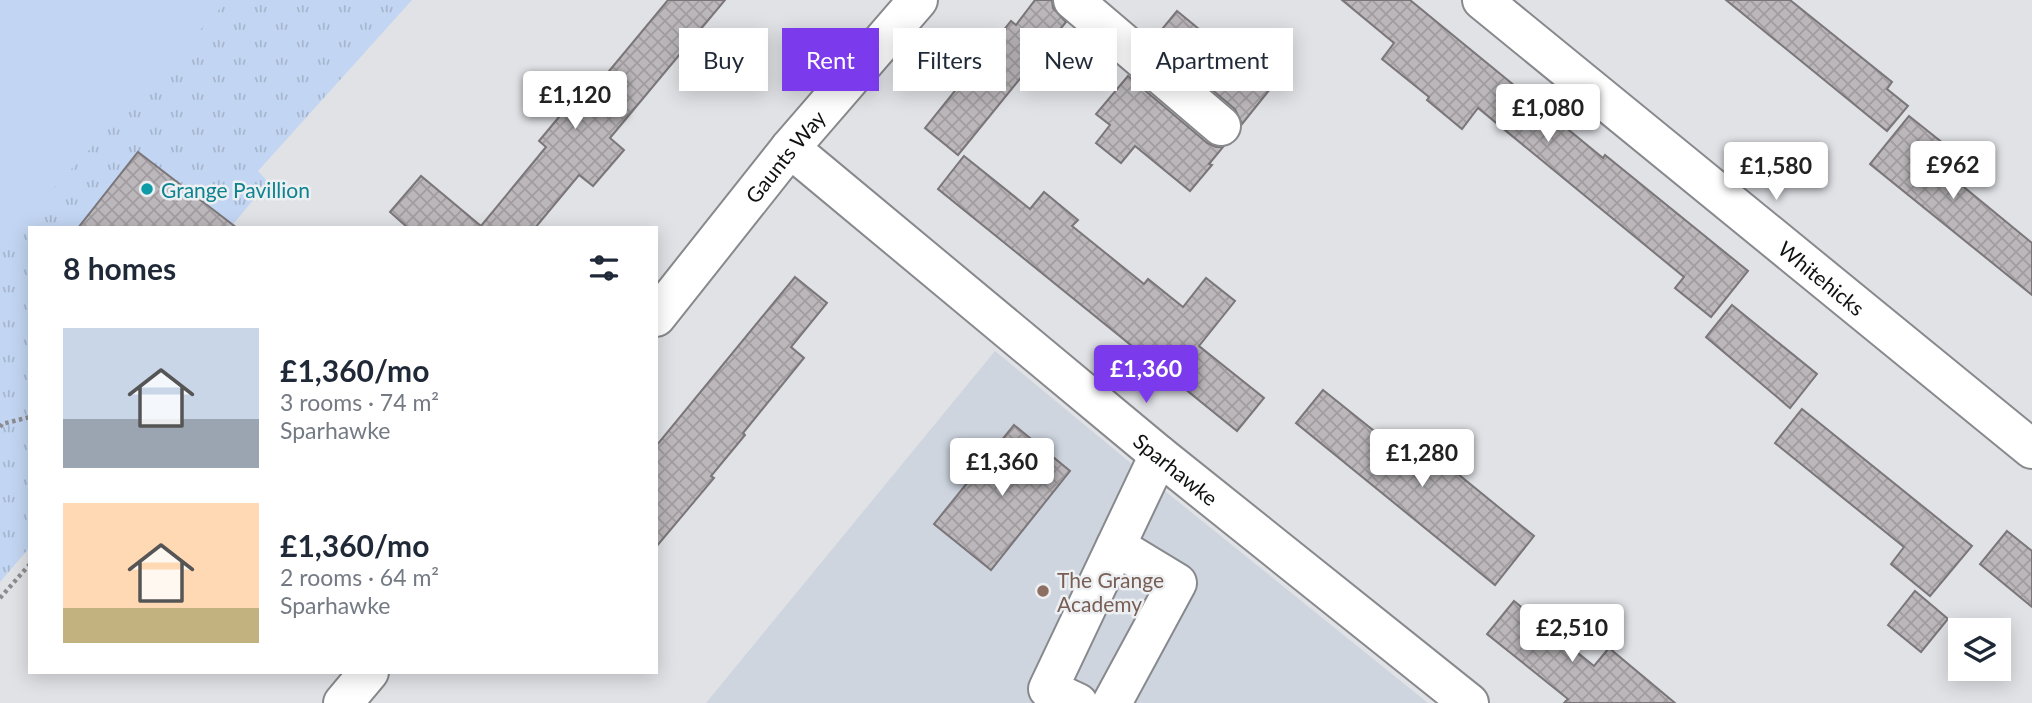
<!DOCTYPE html>
<html lang="en">
<head>
<meta charset="utf-8">
<style>
	body { margin:0; font-family:Lato,sans-serif; background:#f6f6f7; color:#1f2937; height:100vh; display:flex; flex-direction:column; font-size:26px; white-space:nowrap }
	* { box-sizing:border-box; margin:0 }
	p { font-size:23px; color:#747a83 }
	.icon { flex:none; width:38px; height:38px; fill:none; stroke:currentColor; stroke-width:2; stroke-linecap:round; stroke-linejoin:round }
	.map { position:relative; flex:1; overflow:hidden }
	.panel { position:absolute; left:28px; top:226px; width:630px; height:448px; display:flex; flex-direction:column; background:#fff; border-radius:0px; box-shadow:0 4px 18px #0003 }
	.panel>* { flex:none }
	.guide { position:absolute; left:679px; top:28px; width:665px; height:63px; display:flex; gap:14px }
	.fabs { position:absolute; left:1948px; top:618px; display:grid; gap:14px }
	.fabs a { display:grid; place-items:center; width:63px; height:63px; border-radius:0px; background:#fff; box-shadow:0 4px 18px #0003; font-size:35px }
	.price { position:absolute; translate:-50% -60px; padding:0 16px; border-radius:7px; background:#fff; color:#222; font-size:23px; line-height:46px; filter:drop-shadow(0 2px 4px #0008) }
	.price::after { content:''; position:absolute; left:50%; top:42px; width:21px; height:16px; margin-left:-10px; background:inherit; clip-path:polygon(0 0,100% 0,50% 100%) }
	.price.current { background:#7c3aed; color:#fff }
	ul { padding:0; list-style:none }
	li { display:flex; align-items:center; gap:21px; height:175px; padding:0 35px }
	li span { display:grid; place-items:center; flex:none; width:196px; height:140px; border-radius:0px; color:#555 }
	li>.icon { margin-inline-start:auto }
	span .icon { width:84px; height:84px; fill:#fffc; stroke-width:1 }
	li b { font-size:30px }
	h2 { display:flex; justify-content:space-between; align-items:center; height:84px; padding:0 35px; font-size:30px }
	.pill { padding:0 24px; border-radius:0px; background:#fff; box-shadow:0 4px 18px #0003; font-size:24px; line-height:63px }
	.pill.current { background:#7c3aed; color:#fff }
	.map>svg:first-child { display:block }
</style>
</head>
<body>
<div class="map">
<svg width="2032" height="703" viewBox="0 0 2032 703">
	<defs>
		<pattern id="park-tufts" width="24" height="20" patternUnits="userSpaceOnUse" patternTransform="scale(1.75)"><rect width="24" height="20" fill="#c2d5f2"/><path d="M3 7l-1-3M5 7V3M7 7l1-3M15 17l-1-3M17 17v-4M19 17l1-3" fill="none" stroke="#a6b6ce"/></pattern>
		<pattern id="building-cross-hatch" width="8" height="8" patternUnits="userSpaceOnUse" patternTransform="scale(1.75)"><rect width="8" height="8" fill="#bbb7ba"/><path d="M0 0l8 8M0 8l8-8" fill="none" stroke="#a09c9f"/></pattern>
	</defs>
	<rect width="100%" height="100%" fill="#e0e2e6"/>
	<polygon fill="#ced5df" points="995,351 1150,479 1428,703 706,703"/>
	<polygon fill="url(#park-tufts)" points="0,0 412,0 258,171 268,182 231,227 30,228 30,547 0,582"/>
	<polygon fill="#c2d5f2" points="0,0 228,0 0,246"/>
	<g fill="url(#building-cross-hatch)" stroke="#7a7679" stroke-width="2">
		<polygon points="668,0 725,0 610,138 624,150 593,186 579,175 535,228 408,228 390,212 421,176 481,226 546,147 539,141 569,105 576,111"/>
		<polygon points="1035,0 1052,0 1053,8 1066,22 958,155 925,128 1011,21 1016,25"/>
		<polygon points="1342,0 1410,0 1603,158 1605,155 1748,271 1711,317 1675,288 1684,277 1478,108 1462,129 1427,100 1429,97 1382,59 1394,43"/>
		<polygon points="1726,0 1790,0 1892,82 1887,89 1908,106 1887,131"/>
		<polygon points="1177,11 1271,88 1242,124 1235,109 1153,40"/>
		<polygon points="1128,76 1207,143 1216,147 1223,147 1209,164 1212,165 1190,191 1135,146 1121,163 1096,143 1110,125 1096,114"/>
		<polygon points="1909,116 1944,144 1931,160 2032,243 2032,295 1870,164"/>
		<polygon points="138,152 237,228 78,228"/>
		<polygon points="964,156 1030,209 1044,192 1078,220 1072,226 1144,284 1148,279 1183,307 1206,278 1235,301 1199,346 1264,398 1237,431 938,189"/>
		<polygon points="795,277 827,303 791,347 804,358 743,433 745,435 711,476 714,478 656,547 656,446"/>
		<polygon points="1732,305 1817,374 1790,408 1706,337"/>
		<polygon points="1323,390 1398,450 1410,435 1534,536 1495,585 1296,423"/>
		<polygon points="1802,409 1972,546 1930,596 1891,564 1904,547 1775,443"/>
		<polygon points="1014,425 1070,471 991,570 934,524"/>
		<polygon points="2007,531 2032,551 2032,607 1980,564"/>
		<polygon points="1915,591 1948,619 1921,652 1888,625"/>
		<polygon points="1514,601 1594,666 1609,648 1675,703 1564,703 1568,699 1487,634"/>
	</g>
	<g fill="none" stroke-linecap="round" stroke-linejoin="round">
		<defs>
			<g id="minor">
				<polyline points="1073,0 1221,126"/>
				<path id="s1" d="M 1482,0 L 2032,449"/>
				<path id="s2" d="M 790,148 L 1159,455 L 1469,703"/>
				<path id="s3" d="M 656,317 L 790,148 L 918,0"/>
				<polyline points="343,703 369,672"/>
				<polyline points="1078,703 1048,689 1159,455"/>
				<polyline points="1112,703 1177,583 1116,546"/>
			</g>
		</defs>
		<use href="#minor" stroke="#87898d" stroke-width="42"/>
		<g stroke="#8a8c8f" stroke-width="4.5" stroke-dasharray="3.5 3.5" stroke-linecap="butt">
			<polyline points="0,427 2,424 30,417"/>
			<polyline points="0,598 30,564"/>
		</g>
		<use href="#minor" stroke="#fff" stroke-width="38"/>
	</g>
	<circle fill="#0f9aa8" stroke="#edf0f3" stroke-width="2.5" cx="147" cy="189" r="7"/>
	<circle fill="#8d6e63" stroke="#edf0f3" stroke-width="2.5" cx="1043" cy="591" r="7"/>
	<g text-anchor="middle" dominant-baseline="central" stroke-width="5" stroke-linejoin="round" paint-order="stroke">
		<g font-size="21" fill="#101112" stroke="#edf0f3">
			<text stroke="none"><textPath href="#s3" startOffset="206">Gaunts Way</textPath></text>
			<text stroke="none"><textPath href="#s1" startOffset="439">Whitehicks</textPath></text>
			<text stroke="none"><textPath href="#s2" startOffset="502">Sparhawke</textPath></text>
		</g>
		<g font-size="21" fill="#0d838f" stroke="#edf0f3" text-anchor="start">
			<text x="161" y="189">Grange Pavillion</text>
		</g>
		<g font-size="21" fill="#785e54" stroke="#edf0f3" text-anchor="start">
			<text x="1057" y="579">The Grange<tspan x="1057" dy="24">Academy</tspan></text>
		</g>
	</g>
</svg>
<div class="fabs">
<a><svg class="icon" aria-label="layers" viewBox="0 0 24 24"><path d="M12 4l9 5-9 5-9-5zM3 14l9 5 9-5"/></svg></a>
</div>
<b class="price" style="left:575px;top:131px">£1,120</b>
<b class="price" style="left:1548px;top:144px">£1,080</b>
<b class="price" style="left:1953px;top:201px">£962</b>
<b class="price" style="left:1776px;top:202px">£1,580</b>
<b class="price current" style="left:1146px;top:405px">£1,360</b>
<b class="price" style="left:1422px;top:489px">£1,280</b>
<b class="price" style="left:1002px;top:498px">£1,360</b>
<b class="price" style="left:1572px;top:664px">£2,510</b>
<div class="guide">
<a class="pill">Buy</a>
<a class="pill current">Rent</a>
<a class="pill">Filters</a>
<a class="pill">New</a>
<a class="pill">Apartment</a>
</div>
<section class="panel">
<h2>8 homes<svg class="icon" aria-label="filters" viewBox="0 0 24 24"><path d="M4 7h16M4 17h16"/><circle cx="9" cy="7" r="2"/><circle cx="15" cy="17" r="2"/></svg></h2>
<ul>
<li><span style="background:linear-gradient(#c9d6e8 65%,#9aa5b1 0)"><svg class="icon" aria-label="home" viewBox="0 0 24 24"><path d="M3 11l9-7 9 7M6 9v11h12V9"/></svg></span><div><b>£1,360/mo</b><p>3 rooms · 74 m²</p><p>Sparhawke</p></div></li>
<li><span style="background:linear-gradient(#ffd9b3 75%,#c2b280 0)"><svg class="icon" aria-label="home" viewBox="0 0 24 24"><path d="M3 11l9-7 9 7M6 9v11h12V9"/></svg></span><div><b>£1,360/mo</b><p>2 rooms · 64 m²</p><p>Sparhawke</p></div></li>
</ul>
</section>
</div>
</body>
</html>
